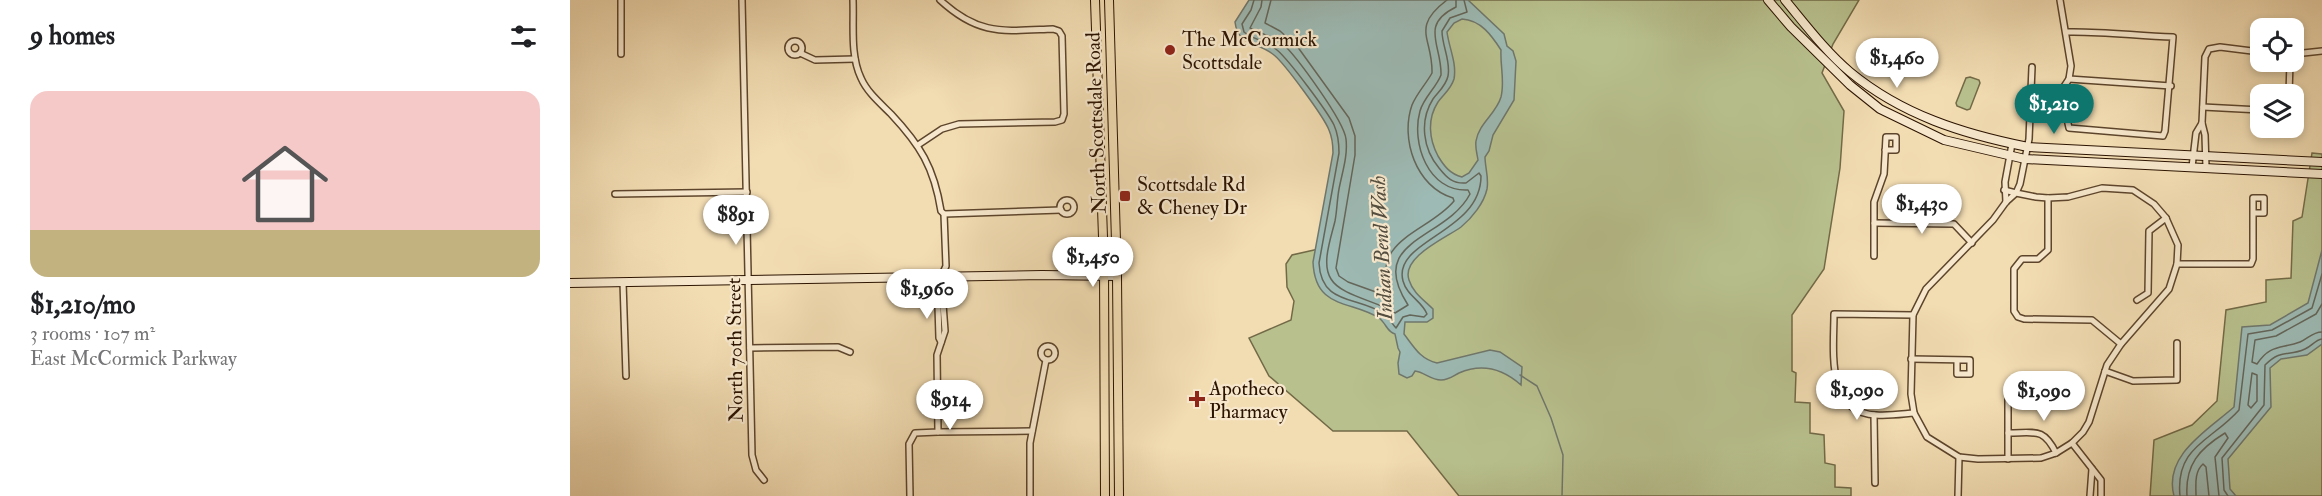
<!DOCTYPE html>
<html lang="en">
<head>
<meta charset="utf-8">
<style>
	body { margin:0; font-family:"IM FELL Double Pica",serif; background:#f2f2f2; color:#202124; height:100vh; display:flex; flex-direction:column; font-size:22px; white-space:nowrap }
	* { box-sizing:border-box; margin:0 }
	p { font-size:20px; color:#757577 }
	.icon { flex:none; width:33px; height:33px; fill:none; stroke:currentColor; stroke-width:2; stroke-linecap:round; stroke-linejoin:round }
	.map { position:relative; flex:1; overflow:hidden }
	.panel { display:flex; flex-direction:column; background:#fff; width:570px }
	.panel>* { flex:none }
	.buttons { position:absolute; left:1680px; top:18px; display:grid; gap:12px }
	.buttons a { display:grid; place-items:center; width:54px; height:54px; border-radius:12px; background:#fff; box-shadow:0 3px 9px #0003; font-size:30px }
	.price { position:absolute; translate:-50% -51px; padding:0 14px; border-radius:21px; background:#fff; color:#222; font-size:20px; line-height:39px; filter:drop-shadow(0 2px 3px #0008) }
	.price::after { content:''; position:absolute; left:50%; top:36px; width:18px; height:14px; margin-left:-9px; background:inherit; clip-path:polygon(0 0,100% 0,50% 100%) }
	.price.current { background:#0f766e; color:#fff }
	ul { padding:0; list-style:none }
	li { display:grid; align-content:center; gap:12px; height:318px; padding:0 30px }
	li span { display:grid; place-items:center; height:186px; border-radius:18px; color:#555 }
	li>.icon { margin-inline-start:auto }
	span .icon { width:108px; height:108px; fill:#fffc; stroke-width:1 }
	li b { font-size:26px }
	h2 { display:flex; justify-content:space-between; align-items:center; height:72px; padding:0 30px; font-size:26px }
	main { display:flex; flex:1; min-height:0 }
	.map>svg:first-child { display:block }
</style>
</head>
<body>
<main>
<section class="panel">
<h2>9 homes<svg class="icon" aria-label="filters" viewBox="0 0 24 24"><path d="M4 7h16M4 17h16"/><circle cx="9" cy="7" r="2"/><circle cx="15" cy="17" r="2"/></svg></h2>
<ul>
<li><span style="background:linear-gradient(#f6c9c9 75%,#c2b280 0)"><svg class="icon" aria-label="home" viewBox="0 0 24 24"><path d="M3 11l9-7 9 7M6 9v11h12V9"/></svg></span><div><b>$1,210/mo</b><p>3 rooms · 107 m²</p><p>East McCormick Parkway</p></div></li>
</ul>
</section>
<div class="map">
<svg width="1752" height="496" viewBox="0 0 1752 496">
	<rect width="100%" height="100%" fill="#f2dcb2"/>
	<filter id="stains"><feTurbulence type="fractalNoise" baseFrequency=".00333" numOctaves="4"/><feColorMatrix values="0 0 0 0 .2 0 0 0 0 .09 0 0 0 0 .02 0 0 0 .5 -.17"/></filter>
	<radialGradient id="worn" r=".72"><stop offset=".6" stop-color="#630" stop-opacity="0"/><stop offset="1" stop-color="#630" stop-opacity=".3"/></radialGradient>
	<g fill="#b8c18e" stroke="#726a47" stroke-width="1.5">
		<polygon points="857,0 1289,0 1263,44 1252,73 1274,111 1270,168 1254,269 1222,315 1222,371 1226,373 1225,402 1240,403 1240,433 1254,435 1255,463 1265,465 1265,487 1281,488 1281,496 889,496 837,431 763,431 699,376 679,338 721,320 724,301 717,287 716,264 722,255 820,233"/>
		<polygon points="1400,77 1409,80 1410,83 1400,109 1397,110 1387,106 1386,103 1396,78"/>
		<polygon points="1742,153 1752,154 1752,496 1580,496 1584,440 1622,425 1647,401 1656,310 1696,302 1696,280 1721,278 1723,221 1732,217"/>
	</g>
	<g fill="#9dbab4" stroke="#6f776c" stroke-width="1.5" fill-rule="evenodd">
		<path d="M 679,0 L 898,0 L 934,34 L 937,46 L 943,51 L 946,61 L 944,100 L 923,135 L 919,151 L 915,157 C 915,167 919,178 917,189 C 914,203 902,218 891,227 C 876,238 831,257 839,280 C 843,293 854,300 863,309 L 863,318 L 857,322 L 835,322 L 834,334 C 844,347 850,359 867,363 L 920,350 L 930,352 L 952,367 L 951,385 C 933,369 912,363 889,373 C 883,376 879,380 871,380 C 861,380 854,372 845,371 L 842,376 L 837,378 L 829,374 L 828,363 L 830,352 L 828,348 L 825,334 C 817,332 816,323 809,318 C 781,300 745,310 743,262 L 763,153 C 763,145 762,137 759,130 C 754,117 715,64 704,55 C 688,41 668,47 665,22 ZM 892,19 C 911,20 922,36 931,50 C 930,66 935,81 931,97 C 926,114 909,123 906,141 C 905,148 907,153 908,160 L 899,173 L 892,177 C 880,174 874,166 868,156 C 859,139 857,119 868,102 C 874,94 881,89 884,79 C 887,63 879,48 877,32 L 884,23 Z"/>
		<path d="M 1752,250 L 1752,344 L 1737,355 L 1711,359 L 1700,368 L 1701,407 L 1658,459 L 1660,489 L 1666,496 L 1604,496 C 1593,455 1638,430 1664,407 L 1672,327 L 1700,325 L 1738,303 Z"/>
	</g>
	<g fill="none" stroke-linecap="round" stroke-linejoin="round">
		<g stroke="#64665a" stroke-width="1.5">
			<path d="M 684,0 L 681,10 L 672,24 L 674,32 C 684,40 697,41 707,50 C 719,60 757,111 764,125 C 768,134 769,144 769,153 L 749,263 C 751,306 789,296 814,314 C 819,317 822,324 826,328 L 833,317 L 840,315 L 854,317 L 857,314 C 852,301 837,296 833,281 C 822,240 911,233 911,176 L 909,173 L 896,183 C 883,184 877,178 869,168 C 853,149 849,121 863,99 C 868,92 876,86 878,76 C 881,61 872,46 872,31 L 880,18 L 897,12 L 894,0"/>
			<path d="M 692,0 L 691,7 L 680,28 C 691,34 703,36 713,44 C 727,57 774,121 776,139 C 778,156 772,173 769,189 C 767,200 767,211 765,221 C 761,238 751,264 761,279 C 771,296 808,301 825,313 L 838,305 C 795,239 876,240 900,194 L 898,190 C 858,192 841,143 850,111 C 854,97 866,88 871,75 C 872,45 849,25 886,7 L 886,0"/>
			<path d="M 701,0 L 695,23 L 710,31 L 727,46 L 779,118 L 785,136 L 785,155 L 766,268 L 769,276 L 778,282 L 817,296 L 820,293 C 799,239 859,232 884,201 L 883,198 C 846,187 830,139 842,105 C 847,93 856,84 862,73 C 863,38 840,28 877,0"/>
			<path d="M 1752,304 L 1746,314 L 1706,336 L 1685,340 L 1682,362 L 1687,364 C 1700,344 1711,349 1730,342 C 1738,339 1742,332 1752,332"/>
			<polygon points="1682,373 1687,375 1687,401 1681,408 1678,405"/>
			<path d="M 1610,496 C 1605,446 1642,441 1669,410 L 1678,334 L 1702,330 L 1742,308 L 1752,274"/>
			<path d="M 1617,496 C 1615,465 1629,449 1655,433 L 1658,438 L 1645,457 L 1649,496"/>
			<path d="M 1626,496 C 1626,485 1624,472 1633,464 L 1636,467 L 1639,496"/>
			<path d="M 1658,496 L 1654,490 L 1652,458 L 1694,405 L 1695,365 C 1712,348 1718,357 1735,349 C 1742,346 1745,340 1752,339"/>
		</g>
		<polyline stroke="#6f776c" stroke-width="1.5" points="950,375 967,386 981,418 993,455 992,496"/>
		<defs>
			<g id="street">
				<polyline points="51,0 51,54"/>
				<polyline points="172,0 182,455 186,470 194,480"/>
				<path d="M 283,0 C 284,25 280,55 291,78 C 297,92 310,103 321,114 C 350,145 364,167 371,211 L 374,214 L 376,266 L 371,277 L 375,331 L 367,355 L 368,432 L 345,433 L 339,444 L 340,496"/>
				<polyline points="1490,0 1501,66 1499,79 1491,91"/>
				<circle cx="225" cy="48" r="7"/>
				<polyline points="230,53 245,60 285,59"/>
				<polyline points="1724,54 1752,51"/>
				<polyline points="1499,79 1601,86"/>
				<path d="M 1491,91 L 1499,128 L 1593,136 L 1595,131 L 1603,37 C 1567,36 1532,31 1496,32"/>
				<polyline points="1461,92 1491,91"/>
				<polyline points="1719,94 1720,62"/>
				<polyline points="1633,107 1690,110"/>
				<polyline points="1632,123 1635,135 1636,167"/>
				<path d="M 348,145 L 372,129 L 389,124 L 485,122 L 492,120 L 494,114 L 492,36 L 489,31 L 483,29 C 433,31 409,36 370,0"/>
				<polyline points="1622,167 1626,133 1632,123 1635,57 1639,49 1650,47 1690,52"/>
				<polyline points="1434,190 1446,193 1466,197 1478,198 1498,197 1532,188 1563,190 1584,204 1596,218 1608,245 1607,264 1599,289 1551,344 1537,365 1519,422 1513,432 1502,443 1486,453 1471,458 1408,459 1389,457 1357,437 1344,413 1341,394 1343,315 1356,289 1423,220 1436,202 1446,193 1450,184 1459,139 1462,67"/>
				<polyline points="45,194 177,192"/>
				<polyline points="1478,198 1478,250 1468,259 1452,259 1444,269 1444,311 1448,317 1454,319 1522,320 1551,344"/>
				<circle cx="497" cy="207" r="7"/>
				<polyline points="1436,202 1435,182 1442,144"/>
				<polyline points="374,214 491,210"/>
				<polyline points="1304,223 1384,224 1402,243"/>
				<polyline points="1304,256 1304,202 1314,174 1316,137 1326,137 1326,150 1315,150"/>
				<polyline points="1607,264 1681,264 1683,259 1683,198 1694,198 1694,213 1683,213"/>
				<polyline points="53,282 56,376"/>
				<polyline points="1567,300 1578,293 1579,231 1596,218"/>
				<path d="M 1343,315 L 1264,314 C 1264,349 1255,413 1306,415 C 1319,416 1332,414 1344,413"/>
				<polyline points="371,342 369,338 368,306 372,301"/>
				<circle cx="478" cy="353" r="7"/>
				<polyline points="180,348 268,347 280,352"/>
				<polyline points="1341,359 1400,360 1400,374 1387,374 1387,360"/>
				<polyline points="1535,371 1563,381 1607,380 1607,343"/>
				<polyline points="1438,400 1438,459"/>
				<polyline points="1304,415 1305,483"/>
				<polyline points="368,432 462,431"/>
				<path d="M 1438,433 C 1465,433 1473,427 1486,453"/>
				<polyline points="1502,443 1531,480 1531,496"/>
				<polyline points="460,496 460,443 476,360"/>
				<polyline points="1388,496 1389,457"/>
				<polyline points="1520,496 1522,469"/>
			</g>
			<g id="secondary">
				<polyline points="1198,0 1221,27 1280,85 1310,109 1374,140 1455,159 1752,174"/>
				<path d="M 1215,0 C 1235,24 1256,52 1280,72 C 1332,115 1393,134 1458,147 L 1752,162"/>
				<polyline points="0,283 472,275 547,276"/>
			</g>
			<g id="primary">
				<polyline points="525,0 534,267 535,496"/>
				<polyline points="539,0 547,276 549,496"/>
			</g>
		</defs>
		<use href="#street" stroke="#5d452c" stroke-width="8"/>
		<use href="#secondary" stroke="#2b1300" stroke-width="10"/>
		<use href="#primary" stroke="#2b1300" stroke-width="10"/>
		<use href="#street" stroke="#f7e8cd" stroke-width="5"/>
		<use href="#secondary" stroke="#f7e8cd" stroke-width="8"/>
		<use href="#primary" stroke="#f2dcb2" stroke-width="8"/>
	</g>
	<g fill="#8f2418" stroke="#f7e8cd" stroke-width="2">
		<circle cx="600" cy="50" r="6"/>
		<rect x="549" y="190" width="12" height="12" rx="3"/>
		<path d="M624 390h6v6h6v6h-6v6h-6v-6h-6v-6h6z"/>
	</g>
	<g text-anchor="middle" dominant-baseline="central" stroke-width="4.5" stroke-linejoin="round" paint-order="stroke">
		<g font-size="20" fill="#2b1300" stroke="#f7e8cd" text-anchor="start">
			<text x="612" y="39">The McCormick<tspan x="612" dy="23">Scottsdale</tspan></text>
			<text x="567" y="184">Scottsdale Rd<tspan x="567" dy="23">&amp; Cheney Dr</tspan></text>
			<text x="639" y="388">Apotheco<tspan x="639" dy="23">Pharmacy</tspan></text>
		</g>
		<g font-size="20" fill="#2b1300" stroke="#f7e8cd">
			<text transform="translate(526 123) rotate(-92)">North Scottsdale Road</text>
			<text transform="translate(165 350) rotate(-91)">North 70th Street</text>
		</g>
		<g font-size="21" font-style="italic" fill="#534d3f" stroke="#f7e8cd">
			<text transform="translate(812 248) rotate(-93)">Indian Bend Wash</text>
		</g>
	</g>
	<rect width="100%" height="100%" filter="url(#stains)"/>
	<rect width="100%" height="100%" fill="url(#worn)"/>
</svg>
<div class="buttons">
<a><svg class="icon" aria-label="locate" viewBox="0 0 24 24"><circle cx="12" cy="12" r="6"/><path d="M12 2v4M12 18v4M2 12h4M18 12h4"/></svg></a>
<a><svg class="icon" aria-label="layers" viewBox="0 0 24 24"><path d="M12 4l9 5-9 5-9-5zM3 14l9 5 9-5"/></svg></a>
</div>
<b class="price" style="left:1327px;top:89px">$1,460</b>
<b class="price current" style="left:1484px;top:135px">$1,210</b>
<b class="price" style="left:1352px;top:235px">$1,430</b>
<b class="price" style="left:166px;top:246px">$891</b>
<b class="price" style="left:523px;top:288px">$1,450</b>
<b class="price" style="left:357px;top:320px">$1,960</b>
<b class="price" style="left:1287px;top:421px">$1,090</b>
<b class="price" style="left:1474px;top:422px">$1,090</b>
<b class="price" style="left:380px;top:431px">$914</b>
</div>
</main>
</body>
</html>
